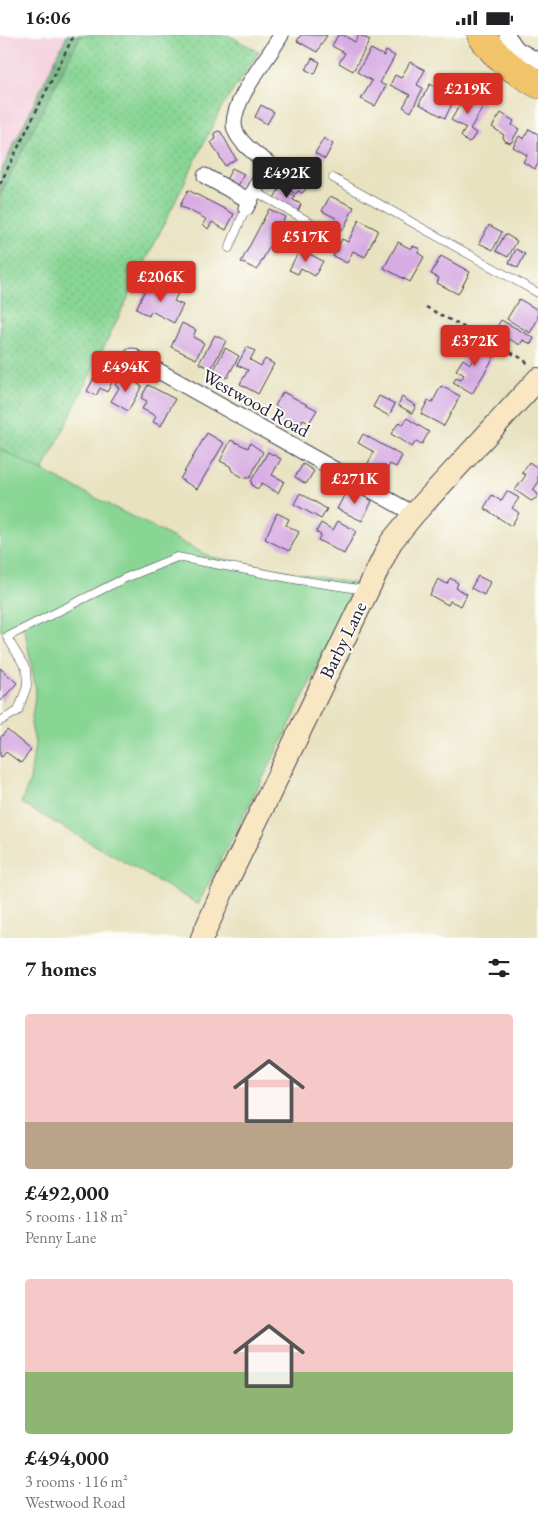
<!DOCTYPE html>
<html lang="en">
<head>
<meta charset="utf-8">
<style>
	body { margin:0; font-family:"EB Garamond",serif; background:#f6f6f6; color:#202124; height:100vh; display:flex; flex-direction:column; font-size:19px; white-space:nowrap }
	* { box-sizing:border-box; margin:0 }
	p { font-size:16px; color:#757577 }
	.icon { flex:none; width:28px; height:28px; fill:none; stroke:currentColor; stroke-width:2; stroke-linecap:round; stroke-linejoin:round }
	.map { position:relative; height:903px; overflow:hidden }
	.drawer { display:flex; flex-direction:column; background:#fff; flex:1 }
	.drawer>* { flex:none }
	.price { position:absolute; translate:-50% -42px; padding:0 11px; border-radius:5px; background:#d93025; color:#fff; font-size:16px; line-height:32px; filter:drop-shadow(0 1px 2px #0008) }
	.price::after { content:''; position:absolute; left:50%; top:30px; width:15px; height:11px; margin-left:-8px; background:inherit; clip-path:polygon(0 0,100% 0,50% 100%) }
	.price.selected { background:#222; color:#fff }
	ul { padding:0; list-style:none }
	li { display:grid; align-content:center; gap:10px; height:265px; padding:0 25px }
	li span { display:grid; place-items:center; height:155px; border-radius:5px; color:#555 }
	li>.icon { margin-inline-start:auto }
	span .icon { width:90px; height:90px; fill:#fffc; stroke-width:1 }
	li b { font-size:21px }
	h2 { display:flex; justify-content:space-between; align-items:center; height:60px; padding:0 25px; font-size:21px }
	.status { display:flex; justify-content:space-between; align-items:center; height:35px; padding:0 25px; background:#fff; direction:ltr }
	.status svg { height:14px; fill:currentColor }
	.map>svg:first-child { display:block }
</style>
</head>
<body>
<div class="status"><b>16:06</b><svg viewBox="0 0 49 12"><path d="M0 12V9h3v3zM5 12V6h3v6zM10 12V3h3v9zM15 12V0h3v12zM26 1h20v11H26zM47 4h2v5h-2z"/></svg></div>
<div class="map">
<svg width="538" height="903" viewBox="0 0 538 903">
	<defs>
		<pattern id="forest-crowns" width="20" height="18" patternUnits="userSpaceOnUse" patternTransform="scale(1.25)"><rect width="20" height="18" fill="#6eb67e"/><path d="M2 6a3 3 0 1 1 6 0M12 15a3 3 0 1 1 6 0" fill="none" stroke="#5a9468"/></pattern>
		<pattern id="park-dots" width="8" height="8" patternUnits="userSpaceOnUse" patternTransform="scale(1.25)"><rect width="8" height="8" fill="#88d594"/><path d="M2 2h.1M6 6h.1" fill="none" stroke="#75b780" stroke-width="1.8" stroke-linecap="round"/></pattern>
	</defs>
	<rect width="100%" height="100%" fill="#fdfcf7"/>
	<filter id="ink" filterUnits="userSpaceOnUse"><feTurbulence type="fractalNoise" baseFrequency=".02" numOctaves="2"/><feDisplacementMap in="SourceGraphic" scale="10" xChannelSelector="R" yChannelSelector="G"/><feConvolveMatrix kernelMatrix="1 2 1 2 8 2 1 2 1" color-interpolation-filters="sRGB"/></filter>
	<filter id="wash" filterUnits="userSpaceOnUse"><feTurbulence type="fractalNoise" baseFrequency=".0096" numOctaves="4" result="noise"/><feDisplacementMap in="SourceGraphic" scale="20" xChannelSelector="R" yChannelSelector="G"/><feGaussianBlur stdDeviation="1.12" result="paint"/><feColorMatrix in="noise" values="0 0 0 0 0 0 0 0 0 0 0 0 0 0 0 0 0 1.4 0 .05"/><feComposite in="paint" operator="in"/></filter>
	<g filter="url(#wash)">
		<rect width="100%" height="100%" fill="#e8e2c0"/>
		<polygon fill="#f4cfdd" points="0,0 67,0 0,138"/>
		<polygon fill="#88d594" stroke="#557c68" points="0,414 211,522 357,549 281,708 198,869 21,768 30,745 35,708 31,689 36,655 25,596 20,590 0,596"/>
		<polygon fill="url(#forest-crowns)" stroke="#486c5c" points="67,0 82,0 0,161 0,138"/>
		<polygon fill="url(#park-dots)" stroke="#557c68" points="81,0 228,0 259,17 220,75 43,436 0,414 0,161"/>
		<g id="blocks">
			<g fill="#d7ace3">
				<polygon points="301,0 327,0 317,17 297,6"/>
				<polygon points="338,0 343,0 355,7 359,0 370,5 353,36 339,28 345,18 332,11"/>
				<polygon points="371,14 384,21 386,16 395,21 380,48 386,51 375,71 361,64 372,46 357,37"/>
				<polygon points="312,23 320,27 315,39 306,35"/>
				<polygon points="410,27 425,35 417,50 423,53 411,77 403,72 410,60 390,50 395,40 401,43"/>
				<polygon points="439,44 454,51 448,62 454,65 445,83 419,69 430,49 435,52"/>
				<polygon points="467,58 481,63 479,66 485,69 470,94 476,98 471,106 467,107 461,101 466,93 451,85"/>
				<polygon points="261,70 274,77 267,89 255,82"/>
				<polygon points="501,78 514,86 512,90 519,94 511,108 505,106 503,102 504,100 492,92"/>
				<polygon points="529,94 538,99 538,129 535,134 523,127 527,120 513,112 519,101 524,104"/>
				<polygon points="218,96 221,97 236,124 225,131 211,107 216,104 214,98"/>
				<polygon points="324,103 333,109 325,124 315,118"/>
				<polygon points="295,128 308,135 301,149 306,154 302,158 298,156 296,159 282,151"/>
				<polygon points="232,133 244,139 238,151 226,145"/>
				<polygon points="280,153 295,161 293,165 301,169 298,176 274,163"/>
				<polygon points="188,155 234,179 226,195 212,187 208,194 203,189 206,184 180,171"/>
				<polygon points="330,161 354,172 343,195 333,190 336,183 322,176"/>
				<polygon points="269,174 285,182 257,235 241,227"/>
				<polygon points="359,185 378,195 365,222 353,216 347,228 333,221 342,204 348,207"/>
				<polygon points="489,190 502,197 493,215 479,208"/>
				<polygon points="505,199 517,206 508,222 496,216"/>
				<polygon points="398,207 411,214 413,211 420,214 418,218 424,222 410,247 384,233"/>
				<polygon points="300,214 323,226 315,241 301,233 298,239 289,235"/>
				<polygon points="516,214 525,219 518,233 509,228"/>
				<polygon points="441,221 470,237 458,259 437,248 439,243 431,239"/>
				<polygon points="165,249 179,256 174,266 183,270 174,288 151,276 149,281 136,274 147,251 160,258"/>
				<polygon points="519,264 538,275 538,284 530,298 507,284"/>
				<polygon points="501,285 534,303 531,309 523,305 520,310 509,304 505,311 490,303 489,298 491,295 495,295"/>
				<polygon points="182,288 196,295 193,302 204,308 196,324 171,312"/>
				<polygon points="215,300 226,306 211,334 199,328"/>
				<polygon points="476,304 497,317 472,359 453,348 456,343 461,345 464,340 456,335 463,324 470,329 475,321 468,317"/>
				<polygon points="247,312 255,316 250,325 261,331 265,324 274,329 258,359 240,349 248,335 237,330"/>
				<polygon points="225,313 239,321 227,343 214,335"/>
				<polygon points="102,328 118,336 107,357 100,353 96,361 87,356"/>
				<polygon points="122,340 142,351 128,376 111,366 119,353 115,350"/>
				<polygon points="148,350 175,364 161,391 153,387 156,381 142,374 147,366 141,363"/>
				<polygon points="441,351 460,361 444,391 421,379 428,365 432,368"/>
				<polygon points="283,357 317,375 309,388 303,385 296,397 274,385 280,374 275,371"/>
				<polygon points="379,361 395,369 389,381 373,372"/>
				<polygon points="402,362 416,371 412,378 398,370"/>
				<polygon points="407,383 429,397 422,409 416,406 412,412 391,399 399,387 403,390"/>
				<polygon points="207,398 224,408 197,454 180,444"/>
				<polygon points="363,399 402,421 396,432 390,429 385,438 368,428 374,417 358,408"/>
				<polygon points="231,405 248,413 250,408 263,417 250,443 244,443 232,436 230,431 220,426"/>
				<polygon points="268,417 281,424 272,440 284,446 278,458 261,448 259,453 255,453 252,450 251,446"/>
				<polygon points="529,427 538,433 538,448 533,455 537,458 538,462 531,466 515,455 526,440 522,438"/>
				<polygon points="303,429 314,436 306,449 295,442"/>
				<polygon points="348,453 372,466 362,486 337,474"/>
				<polygon points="507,456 519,463 512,473 519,478 511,491 484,473 492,460 501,466"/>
				<polygon points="300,458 327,474 321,484 294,469"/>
				<polygon points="277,478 289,484 286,490 299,497 289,516 265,504"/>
				<polygon points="338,486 356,496 344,519 318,505 321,500 316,497 321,488 333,495"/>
				<polygon points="478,541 490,547 484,560 471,553"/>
				<polygon points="450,543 458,548 456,553 467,559 461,571 450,566 448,570 430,560 438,544 447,549"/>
				<polygon points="0,633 17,648 0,667"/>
				<polygon points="7,695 31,715 21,728 6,717 2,722 0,721 0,703"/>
			</g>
		</g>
	</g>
	<g filter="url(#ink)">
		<use href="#blocks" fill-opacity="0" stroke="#403f4f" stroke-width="1"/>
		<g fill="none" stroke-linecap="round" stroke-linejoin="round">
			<defs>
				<g id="lane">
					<polyline points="333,143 538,258"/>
					<polyline points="254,156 333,200"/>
					<polyline points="229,213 246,173"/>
					<polyline points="0,686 18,676 27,651 26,634 7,602 123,544 177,522 299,545 365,555"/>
				</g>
				<g id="street">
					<polyline points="507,0 517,14 538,26"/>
					<polyline points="205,141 250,166"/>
					<path d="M 246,173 L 268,128 C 257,121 234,104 234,89 C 234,62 268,24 281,0"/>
					<polyline points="132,321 414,479"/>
				</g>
				<polyline id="secondary" points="202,903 223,855 391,507 414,479 538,344"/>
				<path id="highway" d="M 481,0 C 498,25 512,34 538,49"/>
			</defs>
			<use href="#lane" stroke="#403f4f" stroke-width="9"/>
			<use href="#street" stroke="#403f4f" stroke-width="17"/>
			<use href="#secondary" stroke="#403f4f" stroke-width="24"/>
			<use href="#highway" stroke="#403f4f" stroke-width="29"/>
			<g stroke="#403f4f" stroke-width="2.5" stroke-dasharray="4 4" stroke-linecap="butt">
				<polyline points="0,149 74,0"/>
				<polyline points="426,272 521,323 530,330"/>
			</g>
			<use href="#lane" stroke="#fff" stroke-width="8"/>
			<use href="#street" stroke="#fff" stroke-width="15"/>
			<use href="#secondary" stroke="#f9e7c3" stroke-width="22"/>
			<use href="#highway" stroke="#f1c36a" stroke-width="28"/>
		</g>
	</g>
	<g text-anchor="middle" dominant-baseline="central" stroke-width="4" stroke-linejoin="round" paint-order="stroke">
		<g font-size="19" fill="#22223b" stroke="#fdfcf7">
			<text transform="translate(256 368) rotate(29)">Westwood Road</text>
			<text transform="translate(343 605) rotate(-64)">Barby Lane</text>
		</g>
	</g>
</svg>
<b class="price" style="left:468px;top:80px">£219K</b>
<b class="price selected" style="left:287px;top:164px">£492K</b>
<b class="price" style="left:306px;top:228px">£517K</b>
<b class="price" style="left:161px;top:268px">£206K</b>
<b class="price" style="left:475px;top:332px">£372K</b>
<b class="price" style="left:126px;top:358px">£494K</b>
<b class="price" style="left:355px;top:470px">£271K</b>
</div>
<section class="drawer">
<h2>7 homes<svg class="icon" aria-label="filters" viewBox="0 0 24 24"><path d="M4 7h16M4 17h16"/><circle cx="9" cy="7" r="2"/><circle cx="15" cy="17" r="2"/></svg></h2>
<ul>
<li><span style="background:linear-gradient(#f6c9c9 70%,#b9a48a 0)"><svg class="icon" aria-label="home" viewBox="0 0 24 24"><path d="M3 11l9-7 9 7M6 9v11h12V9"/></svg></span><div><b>£492,000</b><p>5 rooms · 118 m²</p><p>Penny Lane</p></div></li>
<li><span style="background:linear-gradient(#f6c9c9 60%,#8fb573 0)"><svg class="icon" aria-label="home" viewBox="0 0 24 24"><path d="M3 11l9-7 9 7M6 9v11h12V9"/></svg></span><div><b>£494,000</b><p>3 rooms · 116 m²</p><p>Westwood Road</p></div></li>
</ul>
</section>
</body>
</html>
